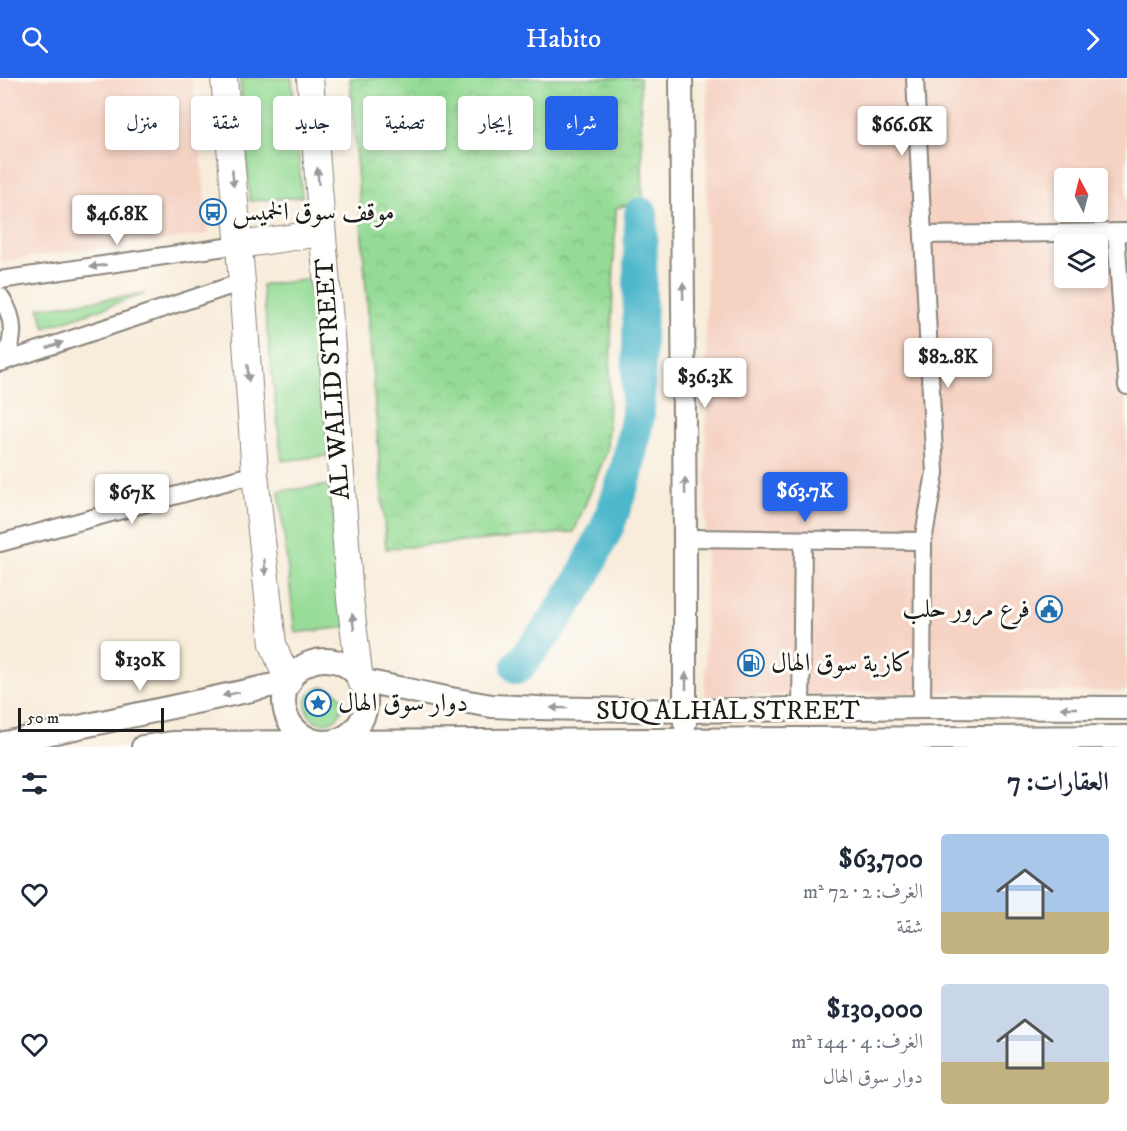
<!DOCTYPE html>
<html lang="ar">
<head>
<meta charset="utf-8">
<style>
	body { margin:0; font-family:"IM FELL DW Pica",Amiri,serif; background:#f2f2f3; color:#1f2937; direction:rtl; height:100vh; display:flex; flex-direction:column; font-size:22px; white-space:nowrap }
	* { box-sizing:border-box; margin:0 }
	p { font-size:20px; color:#747a83 }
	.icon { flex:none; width:33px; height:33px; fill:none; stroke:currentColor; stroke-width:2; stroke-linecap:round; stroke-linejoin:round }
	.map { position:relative; height:669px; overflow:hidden; direction:ltr }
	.details { display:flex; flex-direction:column; background:#fff; flex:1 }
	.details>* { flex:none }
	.top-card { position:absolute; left:18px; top:18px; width:600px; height:54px; direction:rtl; display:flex; gap:12px }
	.needle { width:39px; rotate:353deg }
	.tools { position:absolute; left:1054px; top:90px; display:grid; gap:12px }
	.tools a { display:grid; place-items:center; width:54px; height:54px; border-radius:6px; background:#fff; box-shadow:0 3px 9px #0003; font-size:30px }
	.scale { position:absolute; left:18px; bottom:15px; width:146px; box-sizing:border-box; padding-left:6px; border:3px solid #1c1c1c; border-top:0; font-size:16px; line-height:21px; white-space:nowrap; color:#1c1c1c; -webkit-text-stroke:4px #fdfcf7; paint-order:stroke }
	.price { position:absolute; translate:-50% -51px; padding:0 14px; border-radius:6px; background:#fff; color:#222; font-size:20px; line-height:39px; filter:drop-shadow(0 2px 3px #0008) }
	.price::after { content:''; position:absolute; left:50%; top:36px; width:18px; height:14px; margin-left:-9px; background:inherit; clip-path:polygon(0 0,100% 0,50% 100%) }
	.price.selected { background:#2563eb; color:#fff }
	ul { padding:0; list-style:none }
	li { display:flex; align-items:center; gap:18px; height:150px; padding:0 18px }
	li span { display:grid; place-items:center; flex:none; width:168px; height:120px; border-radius:6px; color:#555 }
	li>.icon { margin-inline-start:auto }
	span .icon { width:72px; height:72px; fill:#fffc; stroke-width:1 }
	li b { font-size:26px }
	h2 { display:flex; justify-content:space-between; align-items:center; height:72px; padding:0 18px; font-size:26px }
	.chip { padding:0 21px; border-radius:6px; background:#fff; box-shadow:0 3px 9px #0003; font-size:21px; line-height:54px }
	.chip.selected { background:#2563eb; color:#fff }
	header { display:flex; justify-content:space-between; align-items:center; height:78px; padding:0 18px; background:#2563eb; color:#fff; font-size:27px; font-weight:600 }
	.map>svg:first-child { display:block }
</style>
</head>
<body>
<header><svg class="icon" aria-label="forward" viewBox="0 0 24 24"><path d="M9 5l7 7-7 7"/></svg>Habito<svg class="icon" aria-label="search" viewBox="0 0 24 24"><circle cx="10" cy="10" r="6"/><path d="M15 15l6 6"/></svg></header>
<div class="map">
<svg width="1127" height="669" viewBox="0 0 1127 669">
	<defs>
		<pattern id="park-crowns" width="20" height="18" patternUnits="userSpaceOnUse" patternTransform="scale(1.5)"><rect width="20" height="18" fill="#95db95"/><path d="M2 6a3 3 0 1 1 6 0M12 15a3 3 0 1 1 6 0" fill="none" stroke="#80bb80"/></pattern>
	</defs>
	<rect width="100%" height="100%" fill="#fdfcf7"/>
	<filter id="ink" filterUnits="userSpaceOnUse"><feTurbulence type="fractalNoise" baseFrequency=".0167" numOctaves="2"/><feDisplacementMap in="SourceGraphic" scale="12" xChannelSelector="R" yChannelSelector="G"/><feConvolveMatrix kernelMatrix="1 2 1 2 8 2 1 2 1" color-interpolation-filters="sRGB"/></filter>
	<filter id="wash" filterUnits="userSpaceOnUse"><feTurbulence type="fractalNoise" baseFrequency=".008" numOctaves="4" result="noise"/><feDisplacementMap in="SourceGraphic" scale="24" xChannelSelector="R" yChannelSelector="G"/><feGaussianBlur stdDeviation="1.35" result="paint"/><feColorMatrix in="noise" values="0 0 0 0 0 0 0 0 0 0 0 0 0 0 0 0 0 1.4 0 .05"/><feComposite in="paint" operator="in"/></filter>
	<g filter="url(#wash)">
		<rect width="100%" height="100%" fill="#f8ecda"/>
		<g fill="#f5d2c2" fill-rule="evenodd">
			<polygon points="0,0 192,0 209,156 0,183"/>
			<path d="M 707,0 L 1127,0 L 1127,613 L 705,618 ZM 1065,100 L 1098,100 L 1098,134 L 1065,134 ZM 1065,166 L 1098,166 L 1098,200 L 1065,200 Z"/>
		</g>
		<g fill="#95db95" stroke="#587c58" stroke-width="1.5">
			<polygon points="240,0 292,0 302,119 250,123"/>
			<polygon points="314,201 333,377 282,383 262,207"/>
			<polygon points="144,216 45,250 39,230"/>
			<polygon points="330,407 347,549 295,555 279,413"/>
			<circle cx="324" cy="627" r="18"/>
		</g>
		<polygon fill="url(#park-crowns)" stroke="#587c58" stroke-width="1.5" points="350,0 640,0 643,123 616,130 607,373 574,454 386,471"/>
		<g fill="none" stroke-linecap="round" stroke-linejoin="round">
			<polyline stroke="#4eb7cb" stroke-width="34" points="518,589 550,549 580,504 608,447 626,396 638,336 641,136"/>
		</g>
	</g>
	<g filter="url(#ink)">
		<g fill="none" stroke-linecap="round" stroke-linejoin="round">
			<defs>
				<g id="street">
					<polyline points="915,0 935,395 923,463 922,629"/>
					<polyline points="1116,155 1127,308"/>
					<polyline points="923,157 1127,154"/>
					<polyline points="0,202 239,167"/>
					<path d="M 0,218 C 15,239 16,261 3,284"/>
					<polyline points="0,285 242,204"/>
					<polyline points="685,460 923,463"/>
					<polyline points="0,465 255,396"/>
					<polyline points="801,630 803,462"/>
				</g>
				<g id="secondary">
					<polyline points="681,0 685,460 685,645"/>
					<circle cx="325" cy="623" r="41"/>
					<polyline points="360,602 451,621 492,628 539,630 686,633 922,629 1127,630"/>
					<polyline points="0,666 288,604"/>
					<polyline points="143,669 174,665 1127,659"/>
				</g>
				<g id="primary">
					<polyline points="224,0 242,204 255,396 273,566 288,604"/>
					<polyline points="310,0 330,244 350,521 360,602"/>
					<polyline points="239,167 322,155"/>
				</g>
			</defs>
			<use href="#street" stroke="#8a847b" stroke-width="20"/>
			<use href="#secondary" stroke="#8a847b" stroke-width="26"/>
			<use href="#primary" stroke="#8a847b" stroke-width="28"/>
			<use href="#street" stroke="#fff" stroke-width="16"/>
			<use href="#secondary" stroke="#fff" stroke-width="22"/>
			<use href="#primary" stroke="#fff" stroke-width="26"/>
		</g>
		<defs><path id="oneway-solid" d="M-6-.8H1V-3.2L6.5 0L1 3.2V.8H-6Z" transform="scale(1.5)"/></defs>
		<g fill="#999">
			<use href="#oneway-solid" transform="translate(318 98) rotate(-94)"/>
			<use href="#oneway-solid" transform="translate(233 100) rotate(85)"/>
			<use href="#oneway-solid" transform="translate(98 188) rotate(172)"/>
			<use href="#oneway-solid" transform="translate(683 213) rotate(-91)"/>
			<use href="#oneway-solid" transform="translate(55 267) rotate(-19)"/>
			<use href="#oneway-solid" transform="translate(248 295) rotate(86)"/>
			<use href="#oneway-solid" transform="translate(685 408) rotate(-91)"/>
			<use href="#oneway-solid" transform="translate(265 489) rotate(84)"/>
			<use href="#oneway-solid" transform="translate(353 544) rotate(-97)"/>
			<use href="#oneway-solid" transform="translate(686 603) rotate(-90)"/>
			<use href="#oneway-solid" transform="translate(231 616) rotate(168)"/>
			<use href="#oneway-solid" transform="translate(559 630) rotate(-179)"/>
			<use href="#oneway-solid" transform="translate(1069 630) rotate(-180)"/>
		</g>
	</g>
	<defs>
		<symbol id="bus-ring" viewBox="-11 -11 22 22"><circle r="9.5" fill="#fdfcf7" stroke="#1f6fb2" stroke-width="1.5"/><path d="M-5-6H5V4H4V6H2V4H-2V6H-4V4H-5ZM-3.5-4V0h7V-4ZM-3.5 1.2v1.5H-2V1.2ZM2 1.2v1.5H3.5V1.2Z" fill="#1f6fb2"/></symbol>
		<symbol id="civic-ring" viewBox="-11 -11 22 22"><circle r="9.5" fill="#fdfcf7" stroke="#1f6fb2" stroke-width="1.5"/><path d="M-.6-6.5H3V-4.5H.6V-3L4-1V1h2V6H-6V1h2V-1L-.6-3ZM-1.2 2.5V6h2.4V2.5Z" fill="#1f6fb2"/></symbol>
		<symbol id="fuel-ring" viewBox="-11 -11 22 22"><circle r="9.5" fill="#fdfcf7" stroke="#1f6fb2" stroke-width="1.5"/><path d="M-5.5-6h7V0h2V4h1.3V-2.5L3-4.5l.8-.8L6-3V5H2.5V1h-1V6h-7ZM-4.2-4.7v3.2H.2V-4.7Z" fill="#1f6fb2"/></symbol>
		<symbol id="sight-ring" viewBox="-11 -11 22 22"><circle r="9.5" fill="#fdfcf7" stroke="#1f6fb2" stroke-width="1.5"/><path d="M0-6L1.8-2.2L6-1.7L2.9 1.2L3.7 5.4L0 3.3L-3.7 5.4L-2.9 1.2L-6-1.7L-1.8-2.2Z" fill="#1f6fb2"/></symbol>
	</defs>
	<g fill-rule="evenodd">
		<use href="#bus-ring" x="198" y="119" width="30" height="30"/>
		<use href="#civic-ring" x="1034" y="516" width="30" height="30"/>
		<use href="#fuel-ring" x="736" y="570" width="30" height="30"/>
		<use href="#sight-ring" x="303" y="610" width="30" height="30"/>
	</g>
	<g text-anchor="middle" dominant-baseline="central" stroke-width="6" stroke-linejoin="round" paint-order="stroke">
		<g font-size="26" fill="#1c1c1c" stroke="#fdfcf7" text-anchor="start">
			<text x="232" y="134">موقف سوق الخميس</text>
			<text x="1030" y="531" text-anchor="end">فرع مرور حلب</text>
			<text x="771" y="585">كازية سوق الهال</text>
			<text x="338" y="625">دوار سوق الهال</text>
		</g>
		<g font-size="26" fill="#1c1c1c" stroke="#fdfcf7">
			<text transform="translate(333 301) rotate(-94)">AL WALID STREET</text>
			<text x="728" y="633">SUQ ALHAL STREET</text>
		</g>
	</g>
</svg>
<div class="tools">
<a><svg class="needle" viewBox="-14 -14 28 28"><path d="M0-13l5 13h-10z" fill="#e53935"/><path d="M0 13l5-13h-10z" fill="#747a83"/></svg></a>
<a><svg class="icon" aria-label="layers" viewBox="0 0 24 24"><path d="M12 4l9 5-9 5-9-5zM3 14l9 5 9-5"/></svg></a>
</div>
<div class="scale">50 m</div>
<b class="price" style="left:902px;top:79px">$66.6K</b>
<b class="price" style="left:117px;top:168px">$46.8K</b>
<b class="price" style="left:948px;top:311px">$82.8K</b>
<b class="price" style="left:705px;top:331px">$36.3K</b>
<b class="price selected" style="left:805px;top:445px">$63.7K</b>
<b class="price" style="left:132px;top:447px">$67K</b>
<b class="price" style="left:140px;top:614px">$130K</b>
<div class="top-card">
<a class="chip selected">شراء</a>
<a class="chip">إيجار</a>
<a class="chip">تصفية</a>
<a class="chip">جديد</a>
<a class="chip">شقة</a>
<a class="chip">منزل</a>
</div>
</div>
<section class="details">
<h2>العقارات: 7<svg class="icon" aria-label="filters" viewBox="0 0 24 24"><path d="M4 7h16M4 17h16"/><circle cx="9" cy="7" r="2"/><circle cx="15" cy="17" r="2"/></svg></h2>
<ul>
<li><span style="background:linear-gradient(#a9c7e8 65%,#c2b280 0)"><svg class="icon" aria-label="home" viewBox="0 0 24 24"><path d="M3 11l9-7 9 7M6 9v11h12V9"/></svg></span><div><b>$63,700</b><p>الغرف: 2 · 72 m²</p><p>شقة</p></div><svg class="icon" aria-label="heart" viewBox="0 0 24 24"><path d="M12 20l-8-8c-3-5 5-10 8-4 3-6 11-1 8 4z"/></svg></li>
<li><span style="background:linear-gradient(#c9d6e8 65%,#c2b280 0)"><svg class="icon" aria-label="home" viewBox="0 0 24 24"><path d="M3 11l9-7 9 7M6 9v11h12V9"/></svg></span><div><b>$130,000</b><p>الغرف: 4 · 144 m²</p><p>دوار سوق الهال</p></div><svg class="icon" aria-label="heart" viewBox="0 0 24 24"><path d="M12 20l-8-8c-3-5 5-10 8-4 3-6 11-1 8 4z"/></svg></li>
</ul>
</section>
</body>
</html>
